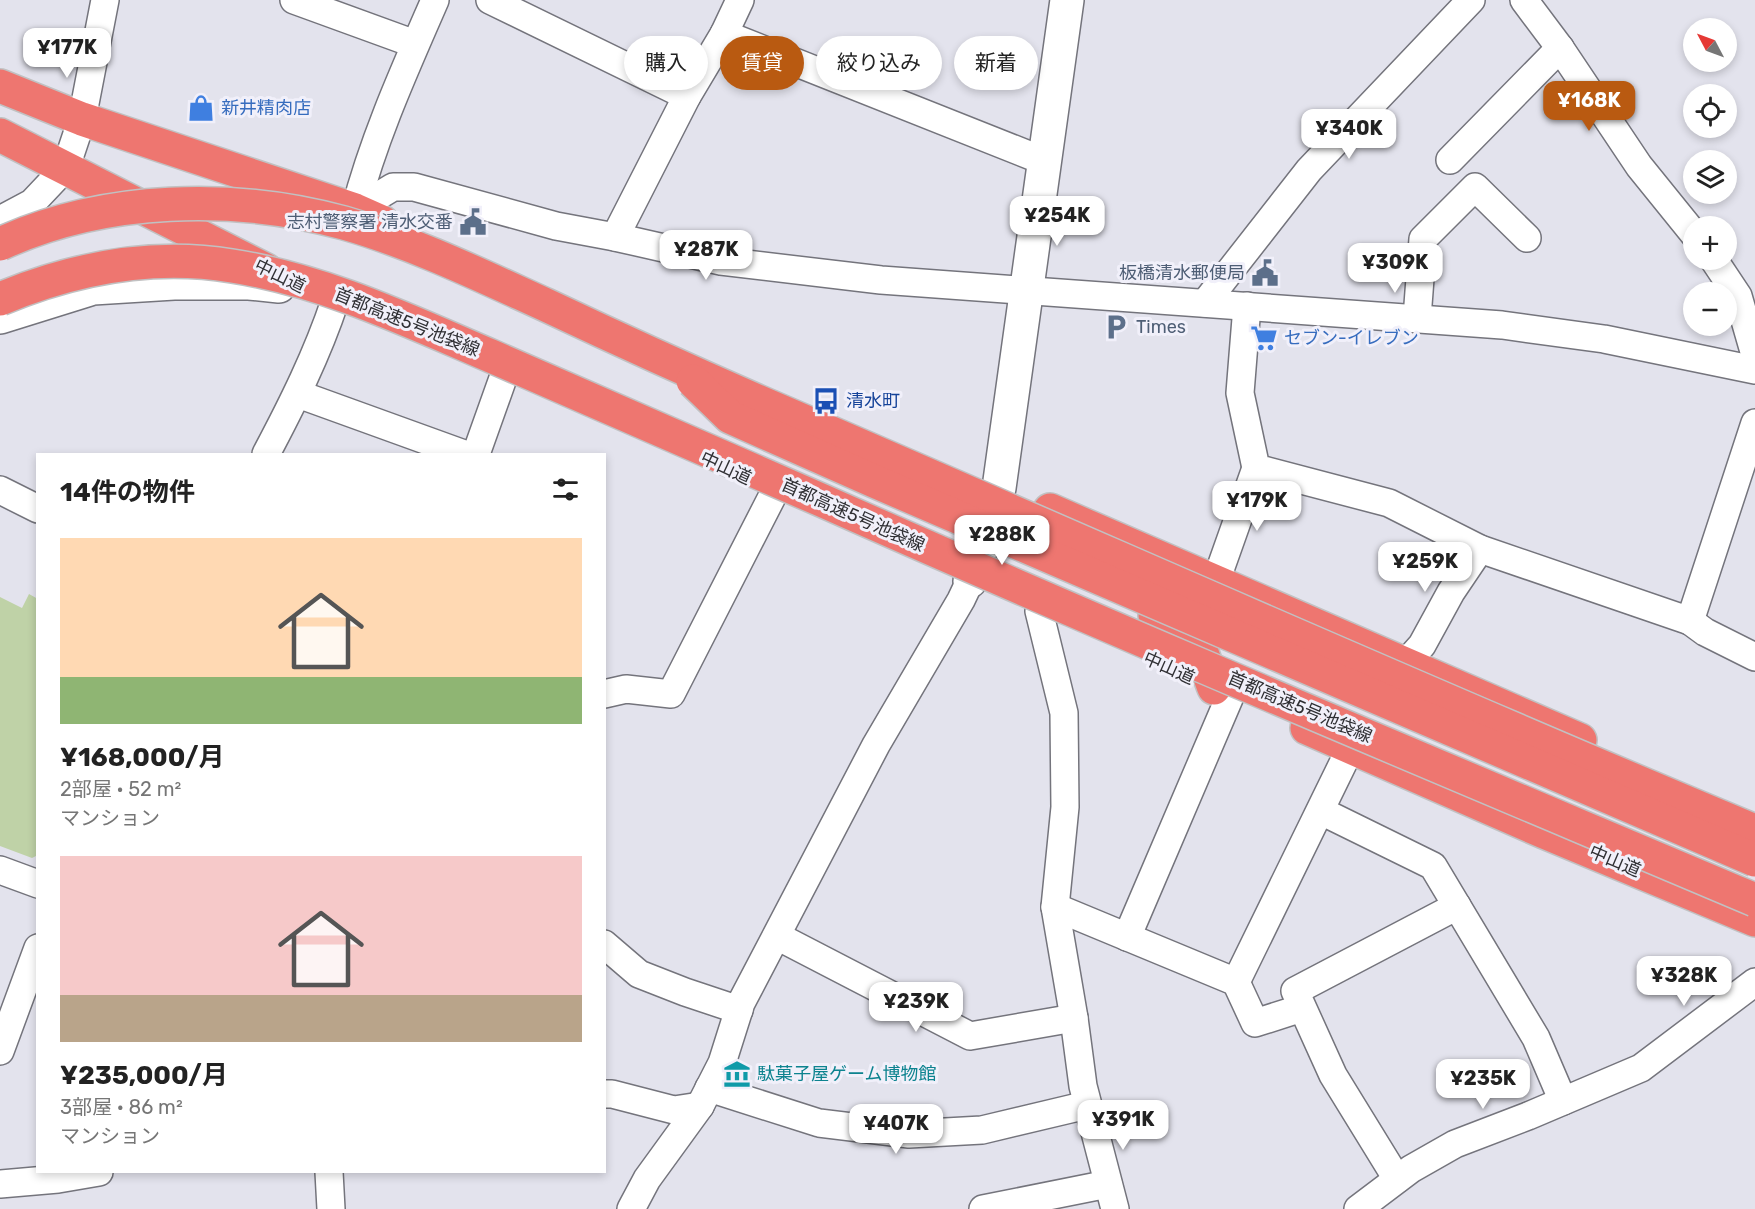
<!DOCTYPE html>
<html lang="ja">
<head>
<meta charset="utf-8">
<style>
	body { margin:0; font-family:Rubik,"Noto Sans JP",sans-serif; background:#f2f2f2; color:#222; height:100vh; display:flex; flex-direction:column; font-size:22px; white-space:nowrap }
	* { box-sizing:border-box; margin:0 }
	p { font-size:20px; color:#767676 }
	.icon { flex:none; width:33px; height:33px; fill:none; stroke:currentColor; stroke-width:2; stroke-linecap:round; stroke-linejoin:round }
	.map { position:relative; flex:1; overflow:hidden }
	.side { position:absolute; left:36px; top:453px; width:570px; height:720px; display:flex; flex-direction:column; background:#fff; border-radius:0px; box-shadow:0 3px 9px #0003 }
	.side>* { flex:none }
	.banner { position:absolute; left:624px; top:36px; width:570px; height:54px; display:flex; gap:12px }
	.needle { width:39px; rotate:311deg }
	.tools { position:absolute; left:1683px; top:18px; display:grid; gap:12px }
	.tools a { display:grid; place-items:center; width:54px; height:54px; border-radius:50%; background:#fff; box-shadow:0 3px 9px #0003; font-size:30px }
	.price { position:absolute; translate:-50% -51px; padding:0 14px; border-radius:12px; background:#fff; color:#222; font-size:20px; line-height:39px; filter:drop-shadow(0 2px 3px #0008) }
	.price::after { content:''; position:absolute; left:50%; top:36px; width:18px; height:14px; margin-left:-9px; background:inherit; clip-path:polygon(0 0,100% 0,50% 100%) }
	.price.current { background:#b95a11; color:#fff }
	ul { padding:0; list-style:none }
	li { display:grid; align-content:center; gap:12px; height:318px; padding:0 24px }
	li span { display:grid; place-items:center; height:186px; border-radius:0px; color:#555 }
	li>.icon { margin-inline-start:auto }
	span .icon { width:108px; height:108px; fill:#fffc; stroke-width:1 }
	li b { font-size:26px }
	h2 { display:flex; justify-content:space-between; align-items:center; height:72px; padding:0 24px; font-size:26px }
	.pill { padding:0 21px; border-radius:27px; background:#fff; box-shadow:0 3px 9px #0003; font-size:21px; line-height:54px }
	.pill.current { background:#b95a11; color:#fff }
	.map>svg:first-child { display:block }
</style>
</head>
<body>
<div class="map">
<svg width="1755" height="1209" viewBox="0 0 1755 1209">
	<rect width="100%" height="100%" fill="#e3e3ed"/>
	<polygon fill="#bfd2a7" points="29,594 38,599 38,855 32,858 0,846 0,597 22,608"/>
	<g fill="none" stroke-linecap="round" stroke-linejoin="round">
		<defs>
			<g id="street">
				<polyline points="294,0 415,44"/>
				<polyline points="490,0 687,96"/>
				<polyline points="1524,0 1560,48 1639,166 1694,234"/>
				<polyline points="724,34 1044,161"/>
				<polyline points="1450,160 1560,48"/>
				<polyline points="355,210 393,187 414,187 556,226 615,237 721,261 881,280 1502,325 1604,339 1755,370"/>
				<path d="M 355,210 C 374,137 405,69 435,0"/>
				<polyline points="0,220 32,203 66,167 82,119 105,0"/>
				<polyline points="615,237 687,96 724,34 740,0"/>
				<polyline points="1714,260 1738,296 1755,355"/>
				<polyline points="1205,303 1309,170 1471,0"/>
				<polyline points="1247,306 1240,393 1256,468 1389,503 1480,549 1690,621 1755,423"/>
				<polyline points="1417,318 1423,239 1475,187 1527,238"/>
				<polyline points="298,394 464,454"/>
				<path d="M 266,454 C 292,405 317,355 335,301"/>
				<polyline points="476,454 507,367"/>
				<polyline points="0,490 38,509"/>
				<polyline points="1216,581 1256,468"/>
				<polyline points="1039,611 1064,713 1065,807 1055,907 1074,1018 1083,1086 1115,1209"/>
				<polyline points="1690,621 1705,632 1755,657"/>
				<polyline points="1405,664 1422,645 1451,592 1480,549"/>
				<polyline points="604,694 626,689 671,694 775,491"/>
				<polyline points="1321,811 1433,866 1536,1038 1563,1101"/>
				<polyline points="0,870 38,884"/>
				<polyline points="1055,907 1236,982 1255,1023 1302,1008"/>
				<polyline points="777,936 970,1036 1074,1018"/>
				<polyline points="1127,937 1231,694"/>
				<polyline points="604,944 639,974 685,992 739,1010"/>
				<polyline points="1236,982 1351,747"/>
				<polyline points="0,1051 38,948"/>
				<polyline points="709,1088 819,1123 909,1134 982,1130 1087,1105"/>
				<polyline points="604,1094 612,1094 674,1110 700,1106"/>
				<polyline points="329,1172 331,1209"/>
				<polyline points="1397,1179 1333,1075 1295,991 1457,906"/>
				<polyline points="0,1184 58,1179 99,1172"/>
				<polyline points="631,1209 647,1179 700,1106 722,1063 741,1003 876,745 961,600 970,581"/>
				<polyline points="983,1209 1108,1184"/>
				<polyline points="1358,1209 1411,1169 1455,1144 1528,1116 1641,1068 1755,982"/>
			</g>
			<g id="secondary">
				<polyline points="0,317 93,288 174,283 249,283 279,286"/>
				<polyline points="970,581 989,525 999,488 1067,0"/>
			</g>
			<g id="highway">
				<polyline points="0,86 82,119 355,210 382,222"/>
				<polyline points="0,135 266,270"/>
				<polyline points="1050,510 1580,740"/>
				<path d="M 1155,615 C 1164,618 1173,622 1182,626 C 1203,638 1205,667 1214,688"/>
				<polyline points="1307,728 1544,832 1755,920"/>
			</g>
		</defs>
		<use href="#street" stroke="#74747c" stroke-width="30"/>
		<use href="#secondary" stroke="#74747c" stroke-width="36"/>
		<use href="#highway" stroke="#c1c1c2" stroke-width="36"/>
		<use href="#street" stroke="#fff" stroke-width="27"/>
		<use href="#secondary" stroke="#fff" stroke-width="33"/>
		<use href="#highway" stroke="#ee7670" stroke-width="33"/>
		<defs>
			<g id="highway-bridge">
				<path d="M 0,244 C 104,196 234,193 344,223 C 414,243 480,275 546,305 C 620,340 695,374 771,407 C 1099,548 1425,694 1755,831"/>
				<path d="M 0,299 C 74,268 152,253 232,266 C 323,280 407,320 491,356 C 601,403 711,451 821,500 C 1131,638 1443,768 1755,900"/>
				<polyline points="693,381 730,417 874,481 1755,860"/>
			</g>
		</defs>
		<use href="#highway-bridge" stroke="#c1c1c2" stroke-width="36" stroke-linecap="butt"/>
		<use href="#highway-bridge" stroke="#ee7670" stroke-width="33"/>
	</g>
	<defs>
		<symbol id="shop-bare" viewBox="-9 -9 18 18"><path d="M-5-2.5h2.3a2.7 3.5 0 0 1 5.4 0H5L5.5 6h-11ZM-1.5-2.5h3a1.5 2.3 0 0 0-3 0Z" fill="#3f7fe0" stroke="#f1f0fa" stroke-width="2.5" paint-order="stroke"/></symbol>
		<symbol id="civic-bare" viewBox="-9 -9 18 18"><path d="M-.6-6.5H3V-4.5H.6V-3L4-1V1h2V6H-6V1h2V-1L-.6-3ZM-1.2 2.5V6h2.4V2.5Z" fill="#5c6f8a" stroke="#f1f0fa" stroke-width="2.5" paint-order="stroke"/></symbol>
		<symbol id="parking-bare" viewBox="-9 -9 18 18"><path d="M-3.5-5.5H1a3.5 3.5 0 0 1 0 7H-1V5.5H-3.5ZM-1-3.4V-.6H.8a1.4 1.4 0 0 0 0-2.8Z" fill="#5c6f8a" stroke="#f1f0fa" stroke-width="2.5" paint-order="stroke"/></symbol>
		<symbol id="supermarket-bare" viewBox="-9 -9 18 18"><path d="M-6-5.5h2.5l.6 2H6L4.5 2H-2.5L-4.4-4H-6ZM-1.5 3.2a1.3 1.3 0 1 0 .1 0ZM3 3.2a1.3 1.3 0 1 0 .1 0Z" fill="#3f7fe0" stroke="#f1f0fa" stroke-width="2.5" paint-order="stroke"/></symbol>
		<symbol id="bus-bare" viewBox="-9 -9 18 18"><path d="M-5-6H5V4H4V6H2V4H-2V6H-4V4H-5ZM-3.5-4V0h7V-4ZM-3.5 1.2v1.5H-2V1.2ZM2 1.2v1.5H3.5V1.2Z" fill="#1a4fb4" stroke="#f1f0fa" stroke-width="2.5" paint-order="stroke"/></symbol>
		<symbol id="museum-bare" viewBox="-9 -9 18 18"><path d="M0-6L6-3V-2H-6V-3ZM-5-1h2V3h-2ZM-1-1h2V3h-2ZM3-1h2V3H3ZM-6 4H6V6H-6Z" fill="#0f9aa8" stroke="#f1f0fa" stroke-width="2.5" paint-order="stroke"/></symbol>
	</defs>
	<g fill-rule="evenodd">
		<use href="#shop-bare" x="182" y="89" width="38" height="38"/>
		<use href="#civic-bare" x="454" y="203" width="38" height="38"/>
		<use href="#civic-bare" x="1246" y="254" width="38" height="38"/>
		<use href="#parking-bare" x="1097" y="308" width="38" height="38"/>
		<use href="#supermarket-bare" x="1245" y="319" width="38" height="38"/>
		<use href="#bus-bare" x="807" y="382" width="38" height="38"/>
		<use href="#museum-bare" x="718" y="1055" width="38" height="38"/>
	</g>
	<g text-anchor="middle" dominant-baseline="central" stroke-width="6" stroke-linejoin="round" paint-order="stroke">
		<g font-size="18" fill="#366cbe" stroke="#f1f0fa" text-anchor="start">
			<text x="221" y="108">新井精肉店</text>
			<text x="1284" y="338">セブン-イレブン</text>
		</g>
		<g font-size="18" fill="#4e5e75" stroke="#f1f0fa" text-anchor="end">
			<text x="453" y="222">志村警察署 清水交番</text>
			<text x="1245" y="273">板橋清水郵便局</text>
			<text x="1136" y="327" text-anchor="start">Times</text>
		</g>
		<g font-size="18" fill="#303034" stroke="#f1f0fa">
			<text transform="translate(280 276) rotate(26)">中山道</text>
			<text transform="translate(407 322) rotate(22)">首都高速5号池袋線</text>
			<text transform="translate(726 468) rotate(25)">中山道</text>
			<text transform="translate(853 515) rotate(24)">首都高速5号池袋線</text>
			<text transform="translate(1169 668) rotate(24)">中山道</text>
			<text transform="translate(1300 707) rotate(23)">首都高速5号池袋線</text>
			<text transform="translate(1615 861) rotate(23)">中山道</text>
		</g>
		<g font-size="18" fill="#164399" stroke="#f1f0fa" text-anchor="start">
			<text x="846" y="401">清水町</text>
		</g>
		<g font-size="18" fill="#0d838f" stroke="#f1f0fa" text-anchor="start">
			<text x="757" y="1074">駄菓子屋ゲーム博物館</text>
		</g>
	</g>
</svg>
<div class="tools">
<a><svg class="needle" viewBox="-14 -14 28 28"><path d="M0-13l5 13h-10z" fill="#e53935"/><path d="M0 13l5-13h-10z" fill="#767676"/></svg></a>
<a><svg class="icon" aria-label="locate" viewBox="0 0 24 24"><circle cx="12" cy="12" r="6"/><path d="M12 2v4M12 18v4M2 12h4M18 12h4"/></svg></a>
<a><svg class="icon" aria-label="layers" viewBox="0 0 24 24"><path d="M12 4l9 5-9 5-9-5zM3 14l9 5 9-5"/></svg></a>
<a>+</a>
<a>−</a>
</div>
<b class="price" style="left:67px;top:79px">¥177K</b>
<b class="price current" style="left:1589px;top:132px">¥168K</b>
<b class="price" style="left:1349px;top:160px">¥340K</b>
<b class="price" style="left:1057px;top:247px">¥254K</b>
<b class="price" style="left:706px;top:281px">¥287K</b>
<b class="price" style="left:1395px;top:294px">¥309K</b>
<b class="price" style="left:1257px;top:532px">¥179K</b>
<b class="price" style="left:1002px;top:566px">¥288K</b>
<b class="price" style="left:1425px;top:593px">¥259K</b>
<b class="price" style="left:1684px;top:1007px">¥328K</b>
<b class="price" style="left:916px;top:1033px">¥239K</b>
<b class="price" style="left:1483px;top:1110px">¥235K</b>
<b class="price" style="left:1123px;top:1151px">¥391K</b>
<b class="price" style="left:896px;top:1155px">¥407K</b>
<div class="banner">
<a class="pill">購入</a>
<a class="pill current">賃貸</a>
<a class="pill">絞り込み</a>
<a class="pill">新着</a>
</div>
<section class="side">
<h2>14件の物件<svg class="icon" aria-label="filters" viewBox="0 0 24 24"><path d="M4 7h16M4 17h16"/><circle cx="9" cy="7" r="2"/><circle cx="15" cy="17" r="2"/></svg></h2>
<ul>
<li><span style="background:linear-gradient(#ffd9b3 75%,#8fb573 0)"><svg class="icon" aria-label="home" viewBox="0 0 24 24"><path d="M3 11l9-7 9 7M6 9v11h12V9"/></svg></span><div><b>¥168,000/月</b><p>2部屋 · 52 m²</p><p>マンション</p></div></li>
<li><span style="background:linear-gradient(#f6c9c9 75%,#b9a48a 0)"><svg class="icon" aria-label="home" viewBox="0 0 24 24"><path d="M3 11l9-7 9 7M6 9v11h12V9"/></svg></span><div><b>¥235,000/月</b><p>3部屋 · 86 m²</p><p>マンション</p></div></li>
</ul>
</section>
</div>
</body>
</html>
